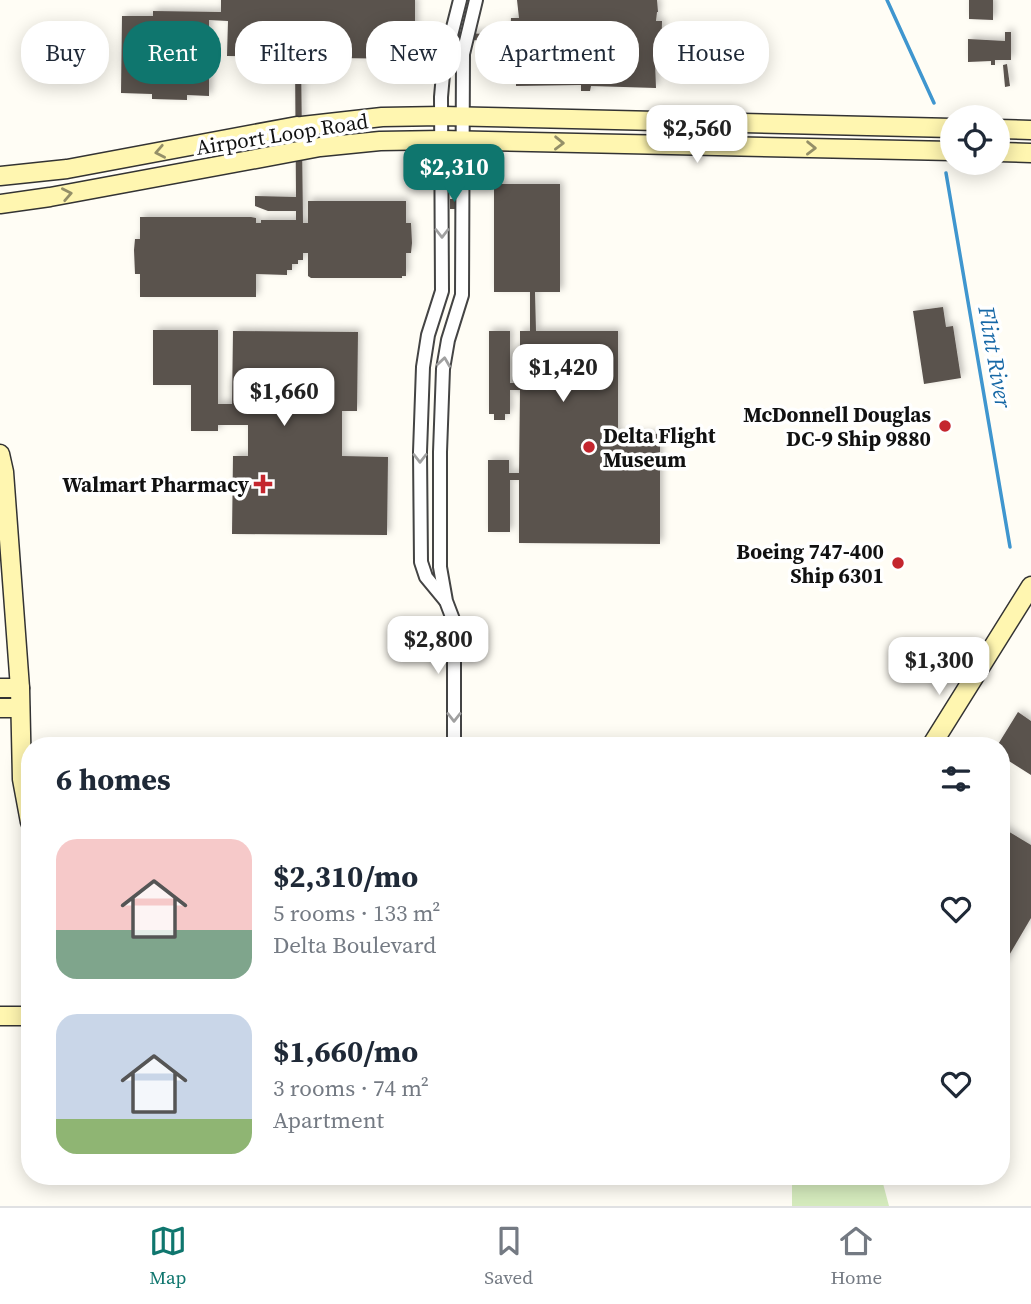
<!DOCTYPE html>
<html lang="en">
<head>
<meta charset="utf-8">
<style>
	body { margin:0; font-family:"Source Serif 4",serif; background:#f2f2f3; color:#1f2937; height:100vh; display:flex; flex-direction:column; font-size:26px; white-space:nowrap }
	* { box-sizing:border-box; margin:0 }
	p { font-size:23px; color:#747a83 }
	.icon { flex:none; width:38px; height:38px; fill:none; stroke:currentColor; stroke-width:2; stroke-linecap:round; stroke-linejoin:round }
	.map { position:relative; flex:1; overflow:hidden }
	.sheet { position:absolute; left:21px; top:737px; width:989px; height:448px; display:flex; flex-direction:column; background:#fff; border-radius:28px; box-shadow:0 4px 18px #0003 }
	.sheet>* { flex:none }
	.hud { position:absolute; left:21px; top:21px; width:990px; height:63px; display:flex; gap:14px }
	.controls { position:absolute; left:940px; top:105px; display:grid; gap:14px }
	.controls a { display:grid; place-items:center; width:70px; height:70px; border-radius:50%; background:#fff; box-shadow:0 4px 18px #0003; font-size:35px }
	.price { position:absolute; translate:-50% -60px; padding:0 16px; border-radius:14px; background:#fff; color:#222; font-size:23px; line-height:46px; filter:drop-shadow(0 2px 4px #0008) }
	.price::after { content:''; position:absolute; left:50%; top:42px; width:21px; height:16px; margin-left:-10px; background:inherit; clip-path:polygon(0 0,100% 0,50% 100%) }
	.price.current { background:#0f766e; color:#fff }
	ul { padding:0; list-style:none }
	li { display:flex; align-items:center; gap:21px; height:175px; padding:0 35px }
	li span { display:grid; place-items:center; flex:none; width:196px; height:140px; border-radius:21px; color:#555 }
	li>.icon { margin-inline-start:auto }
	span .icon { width:84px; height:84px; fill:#fffc; stroke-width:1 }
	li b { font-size:30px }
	h2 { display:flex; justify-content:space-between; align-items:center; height:84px; padding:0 35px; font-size:30px }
	.chip { padding:0 24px; border-radius:28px; background:#fff; box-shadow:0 4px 18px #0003; font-size:24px; line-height:63px }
	.chip.current { background:#0f766e; color:#fff }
	.menu { display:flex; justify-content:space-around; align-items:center; height:98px; border-top:2px solid #e0e1e3; background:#fff; font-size:19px; color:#747a83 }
	.menu a { display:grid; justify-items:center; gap:4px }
	.menu .current { color:#0f766e }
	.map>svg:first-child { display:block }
</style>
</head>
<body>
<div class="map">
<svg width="1031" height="1206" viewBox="0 0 1031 1206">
	<defs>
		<filter id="shadow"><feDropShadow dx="3" dy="-3" stdDeviation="3.5" flood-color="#0004"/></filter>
	</defs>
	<rect width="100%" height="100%" fill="#fffdf5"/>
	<polygon fill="#d5ebbd" points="855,1176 881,1176 889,1206 792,1206 792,1181 855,1181"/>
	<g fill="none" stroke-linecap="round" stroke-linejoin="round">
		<g stroke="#3f96cf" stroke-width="3.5">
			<polyline points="887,0 934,103"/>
			<polyline points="946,173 1010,547"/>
		</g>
	</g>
	<g fill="#5a524d" filter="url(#shadow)">
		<polygon points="221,0 415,0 415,31 510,35 511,18 519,18 517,0 657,0 658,12 657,12 656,21 662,21 661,62 655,62 656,88 591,86 590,91 581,91 581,85 516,86 516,59 510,59 510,42 414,37 414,59 335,58 335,50 325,50 325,61 331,61 331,80 310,80 311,61 317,61 317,50 307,50 307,57 301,57 303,223 308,223 308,201 406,201 406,223 411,223 412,243 411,253 406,253 406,276 402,276 402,278 311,278 308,276 308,253 303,253 303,260 298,260 298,264 292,264 292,270 287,270 287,275 256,274 256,297 140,297 140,274 135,274 134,250 135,239 140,239 140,217 251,217 256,218 256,223 261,223 261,220 296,220 296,211 268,211 255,206 255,196 296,197 295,57 227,56 228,21 209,20 209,96 187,95 187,100 152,99 152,94 121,93 122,16 153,16 153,11 221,12"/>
		<polygon points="969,0 993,0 993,20 969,19"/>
		<polygon points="1005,32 1011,32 1011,60 995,60 995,65 991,65 991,61 968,62 968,39 1005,41"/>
		<polygon points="1007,64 1010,86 1005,87 1003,65"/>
		<polygon points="494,184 560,184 560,292 535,292 536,331 618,331 618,434 660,434 660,544 519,543 519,480 510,480 510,532 488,532 488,460 509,460 509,473 519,473 520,390 510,390 510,414 505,414 505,420 494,420 494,414 489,414 489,331 510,331 510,383 520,383 520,331 530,331 530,292 494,292"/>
		<rect x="450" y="199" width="8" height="10"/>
		<polygon points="943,307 946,327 953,326 961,378 924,384 913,311"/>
		<polygon points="153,330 218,330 218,404 232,404 233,331 358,332 357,411 342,411 342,456 388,457 387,535 232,534 233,456 248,456 248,425 218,425 218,431 191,431 191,385 153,385"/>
		<polygon points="901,663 910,663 910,668 901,669"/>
		<polygon points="1018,712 1031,721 1031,775 1001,756 1001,746 997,746"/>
		<polygon points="1001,827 1031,845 1031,918 1004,964 1001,962"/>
	</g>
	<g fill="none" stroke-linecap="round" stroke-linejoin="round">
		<defs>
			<g id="street">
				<polyline points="445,600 426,577 421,562 420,452 423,367 428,335 442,291 441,97 444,63 460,0"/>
				<polyline points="454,746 454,622 446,601 440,567 440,452 443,369 448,340 462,295 463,54 476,0"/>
			</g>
			<g id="secondary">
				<polyline points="302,126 382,117 442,116 952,128"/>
				<polyline points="998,129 1031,130"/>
				<polyline points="998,152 1031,153"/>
				<polyline points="0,176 67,169 297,126"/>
				<polyline points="0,204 50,197 320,147 380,141 442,140 952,151"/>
				<polyline points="0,454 4,472 20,688 22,779 30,822"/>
				<polyline points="0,688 20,688"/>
				<polyline points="0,708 20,708"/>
				<polyline points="931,746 1031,586"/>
				<polyline points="0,1016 30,1016"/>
			</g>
		</defs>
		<use href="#street" stroke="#444" stroke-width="16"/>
		<use href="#secondary" stroke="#333" stroke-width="21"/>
		<use href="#street" stroke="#fff" stroke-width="12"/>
		<use href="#secondary" stroke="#fff6b0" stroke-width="18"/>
	</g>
	<defs><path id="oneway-chevron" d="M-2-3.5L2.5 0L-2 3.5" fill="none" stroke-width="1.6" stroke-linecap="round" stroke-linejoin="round" transform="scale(1.75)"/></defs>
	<g stroke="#948f68">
		<use href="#oneway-chevron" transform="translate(559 143) rotate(1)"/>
		<use href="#oneway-chevron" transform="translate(811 148) rotate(1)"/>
		<use href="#oneway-chevron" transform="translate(160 152) rotate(169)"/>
		<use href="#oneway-chevron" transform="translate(67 194) rotate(-11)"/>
	</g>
	<g stroke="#a0a0a0">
		<use href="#oneway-chevron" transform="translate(442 233) rotate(90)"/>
		<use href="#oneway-chevron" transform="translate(444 362) rotate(-82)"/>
		<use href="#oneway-chevron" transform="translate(420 458) rotate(90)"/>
		<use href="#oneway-chevron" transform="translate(454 717) rotate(90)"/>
	</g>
	<g fill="#c4262e" stroke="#fff" stroke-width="2.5">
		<circle cx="945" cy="426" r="7"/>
		<circle cx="589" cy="447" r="7"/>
		<path d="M259.5 473.5h7v7h7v7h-7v7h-7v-7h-7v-7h7z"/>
		<circle cx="898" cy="563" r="7"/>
	</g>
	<g text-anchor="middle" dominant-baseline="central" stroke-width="7" stroke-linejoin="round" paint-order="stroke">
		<g font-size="21" fill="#111" stroke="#fff">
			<text transform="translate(282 134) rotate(-9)">Airport Loop Road</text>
		</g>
		<g font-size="21" font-weight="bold" fill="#111" stroke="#fff" text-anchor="end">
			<text x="931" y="414">McDonnell Douglas<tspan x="931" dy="24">DC-9 Ship 9880</tspan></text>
			<text x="603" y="435" text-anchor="start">Delta Flight<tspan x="603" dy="24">Museum</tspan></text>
			<text x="249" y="484">Walmart Pharmacy</text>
			<text x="884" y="551">Boeing 747-400<tspan x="884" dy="24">Ship 6301</tspan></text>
		</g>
		<g font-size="23" font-style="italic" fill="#1768a6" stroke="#fff">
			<text transform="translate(995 357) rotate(80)">Flint River</text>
		</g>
	</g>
</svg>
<div class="controls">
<a><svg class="icon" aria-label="locate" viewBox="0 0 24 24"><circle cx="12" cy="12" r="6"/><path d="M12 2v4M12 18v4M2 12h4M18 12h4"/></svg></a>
</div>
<b class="price" style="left:697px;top:165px">$2,560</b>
<b class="price current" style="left:454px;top:204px">$2,310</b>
<b class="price" style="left:563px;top:404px">$1,420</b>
<b class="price" style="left:284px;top:428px">$1,660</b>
<b class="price" style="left:438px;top:676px">$2,800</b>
<b class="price" style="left:939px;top:697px">$1,300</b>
<div class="hud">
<a class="chip">Buy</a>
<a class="chip current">Rent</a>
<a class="chip">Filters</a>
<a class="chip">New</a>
<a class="chip">Apartment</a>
<a class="chip">House</a>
</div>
<section class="sheet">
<h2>6 homes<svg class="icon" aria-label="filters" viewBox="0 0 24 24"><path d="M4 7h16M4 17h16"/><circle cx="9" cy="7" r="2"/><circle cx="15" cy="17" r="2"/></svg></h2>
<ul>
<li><span style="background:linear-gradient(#f6c9c9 65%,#7fa58c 0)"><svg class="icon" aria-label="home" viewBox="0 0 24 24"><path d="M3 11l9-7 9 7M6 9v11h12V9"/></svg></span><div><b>$2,310/mo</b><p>5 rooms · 133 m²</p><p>Delta Boulevard</p></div><svg class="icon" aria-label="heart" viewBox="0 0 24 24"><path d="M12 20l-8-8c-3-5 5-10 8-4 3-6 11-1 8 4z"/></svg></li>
<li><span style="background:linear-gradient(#c9d6e8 75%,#8fb573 0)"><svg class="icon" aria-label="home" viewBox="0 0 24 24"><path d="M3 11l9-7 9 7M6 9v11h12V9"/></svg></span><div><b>$1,660/mo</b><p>3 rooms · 74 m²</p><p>Apartment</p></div><svg class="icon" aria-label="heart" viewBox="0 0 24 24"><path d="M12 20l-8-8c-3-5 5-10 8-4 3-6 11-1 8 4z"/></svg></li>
</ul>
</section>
</div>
<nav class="menu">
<a class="current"><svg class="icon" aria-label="map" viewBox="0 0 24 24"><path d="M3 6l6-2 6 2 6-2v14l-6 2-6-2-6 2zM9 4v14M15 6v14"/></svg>Map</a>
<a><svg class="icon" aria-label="saved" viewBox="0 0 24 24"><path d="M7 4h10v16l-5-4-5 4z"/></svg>Saved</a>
<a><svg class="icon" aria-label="home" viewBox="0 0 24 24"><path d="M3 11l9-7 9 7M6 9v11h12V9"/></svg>Home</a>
</nav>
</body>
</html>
